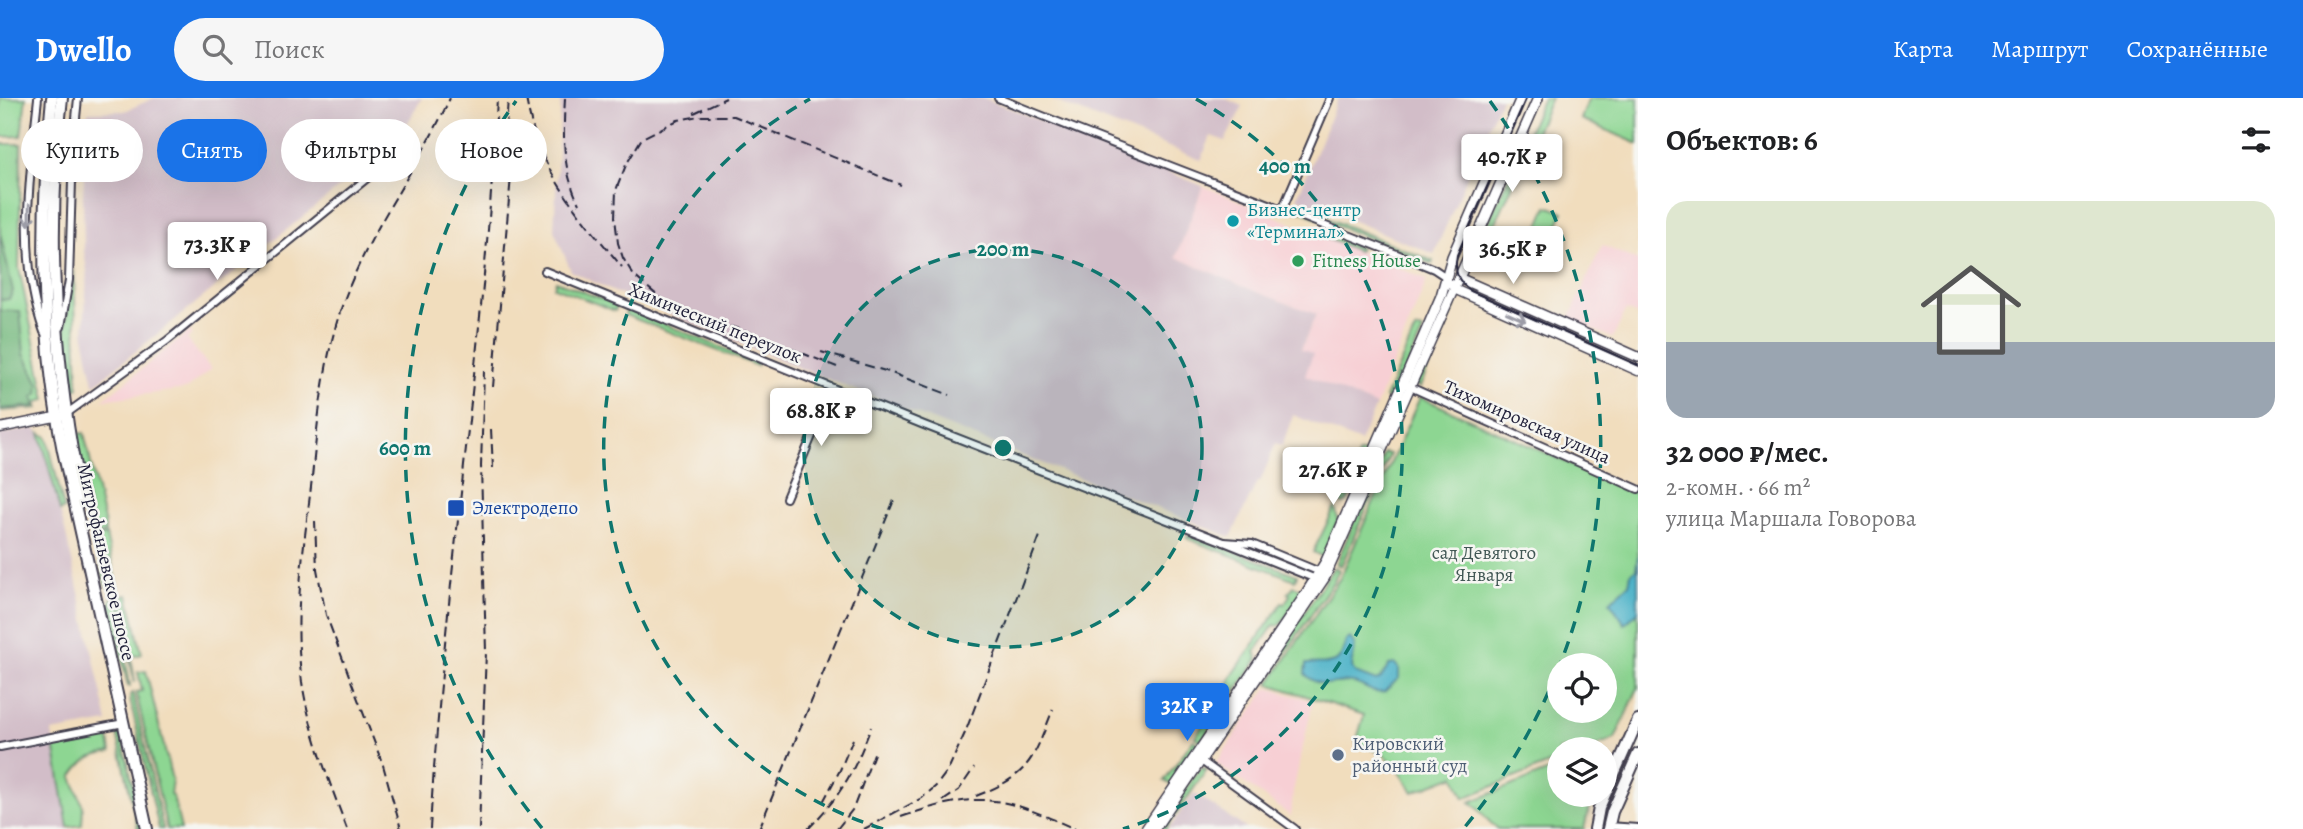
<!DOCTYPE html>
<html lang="ru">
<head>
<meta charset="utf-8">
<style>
	body { margin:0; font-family:Alegreya,serif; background:#f6f6f6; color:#202124; height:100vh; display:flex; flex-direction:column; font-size:26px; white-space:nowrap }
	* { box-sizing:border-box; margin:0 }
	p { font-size:23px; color:#757577 }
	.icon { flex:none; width:38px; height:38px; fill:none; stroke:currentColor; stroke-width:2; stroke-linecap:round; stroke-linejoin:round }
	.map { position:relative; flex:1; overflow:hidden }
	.side { display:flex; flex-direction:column; background:#fff; width:665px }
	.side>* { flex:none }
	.hud { position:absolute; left:21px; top:21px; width:665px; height:63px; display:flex; gap:14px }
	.buttons { position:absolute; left:1547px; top:555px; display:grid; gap:14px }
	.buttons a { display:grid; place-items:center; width:70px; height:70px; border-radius:50%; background:#fff; box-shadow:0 7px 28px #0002; font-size:35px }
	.price { position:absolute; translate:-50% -60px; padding:0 16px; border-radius:7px; background:#fff; color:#222; font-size:23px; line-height:46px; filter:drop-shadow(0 2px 4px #0008) }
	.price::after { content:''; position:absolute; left:50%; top:42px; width:21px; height:16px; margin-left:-10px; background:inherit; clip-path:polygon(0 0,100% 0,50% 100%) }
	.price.current { background:#1a73e8; color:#fff }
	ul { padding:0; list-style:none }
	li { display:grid; align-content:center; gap:14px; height:371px; padding:0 28px }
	li span { display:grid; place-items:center; height:217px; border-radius:21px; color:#555 }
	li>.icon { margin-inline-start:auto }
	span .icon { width:126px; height:126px; fill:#fffc; stroke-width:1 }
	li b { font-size:30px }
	h2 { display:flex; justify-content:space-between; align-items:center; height:84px; padding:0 28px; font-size:30px }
	.tag { padding:0 24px; border-radius:32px; background:#fff; box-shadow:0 7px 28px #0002; font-size:24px; line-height:63px }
	.tag.current { background:#1a73e8; color:#fff }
	header { display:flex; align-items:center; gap:42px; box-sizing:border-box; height:98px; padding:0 35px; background:#1a73e8; color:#fff }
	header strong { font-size:33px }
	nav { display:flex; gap:38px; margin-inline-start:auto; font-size:24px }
	.search { width:490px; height:63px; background:#f6f6f6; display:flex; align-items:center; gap:18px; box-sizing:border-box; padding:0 24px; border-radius:38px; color:#757577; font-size:26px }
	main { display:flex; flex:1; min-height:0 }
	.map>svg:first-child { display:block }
</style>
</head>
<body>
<header>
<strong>Dwello</strong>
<div class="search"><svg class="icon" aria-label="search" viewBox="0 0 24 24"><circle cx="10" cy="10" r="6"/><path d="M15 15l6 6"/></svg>Поиск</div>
<nav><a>Карта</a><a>Маршрут</a><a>Сохранённые</a></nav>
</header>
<main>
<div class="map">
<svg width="1638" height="731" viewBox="0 0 1638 731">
	<rect width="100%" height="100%" fill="#f6f6f2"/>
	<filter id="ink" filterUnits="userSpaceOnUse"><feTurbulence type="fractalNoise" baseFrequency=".0143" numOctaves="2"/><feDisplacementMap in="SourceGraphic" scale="14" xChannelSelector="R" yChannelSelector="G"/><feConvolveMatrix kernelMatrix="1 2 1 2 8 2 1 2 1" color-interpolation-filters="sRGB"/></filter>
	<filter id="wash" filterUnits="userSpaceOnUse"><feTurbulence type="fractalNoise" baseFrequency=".00686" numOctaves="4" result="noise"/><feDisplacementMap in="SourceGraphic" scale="28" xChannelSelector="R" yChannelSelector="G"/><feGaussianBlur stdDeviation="1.57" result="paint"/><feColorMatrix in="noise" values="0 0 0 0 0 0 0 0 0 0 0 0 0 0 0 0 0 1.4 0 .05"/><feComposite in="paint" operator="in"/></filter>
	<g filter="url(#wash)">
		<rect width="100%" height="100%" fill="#f1ddbd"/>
		<g fill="#f7cfd4">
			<polygon points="1203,88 1427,182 1376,308 1304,277 1301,251 1316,216 1254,193 1176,159"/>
			<polygon points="1602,147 1638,163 1638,217 1626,212 1613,240 1569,221"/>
			<polygon points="190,233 192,236 187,241 211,271 186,291 102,302"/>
			<polygon points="1267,590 1313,603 1293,694 1291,718 1216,665"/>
		</g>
		<g fill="#d2bdc8">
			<polygon points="154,0 422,0 387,61 372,63 94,287 84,238 87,173 84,154 83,96 88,14 125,13"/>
			<polygon points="561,0 984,0 1203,88 1176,159 1254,193 1316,216 1301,251 1313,256 1305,277 1376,308 1360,344 1293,317 1282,348 1276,345 1260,384 1257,384 1231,439 807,273 612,193 571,173 554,132"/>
			<polygon points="1047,0 1224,0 1243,8 1225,43 1211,38 1201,62"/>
			<polygon points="1338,0 1501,0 1434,156 1297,100"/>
			<polygon points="35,330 39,334 65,432 108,624 52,634 68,731 0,731 0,336"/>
			<polygon points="1194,695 1247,731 1169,731"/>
		</g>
		<g fill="#8dd692" stroke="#587c66" stroke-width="2" fill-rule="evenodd">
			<polygon points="0,0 26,0 21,38 0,39"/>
			<polygon points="1543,0 1551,0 1477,167 1471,164"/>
			<polygon points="1589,0 1638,0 1638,46 1581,21"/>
			<polygon points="0,46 21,46 19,170 46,302 37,304 38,310 0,313"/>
			<polygon points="1547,108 1563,114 1549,149 1533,143"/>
			<polygon points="1300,109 1433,163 1432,166 1298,112"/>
			<polygon points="1319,129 1352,142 1352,147 1360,150 1358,153 1316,136"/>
			<polygon points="74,171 78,290 72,291 69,272 66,272 64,237"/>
			<polygon points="556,183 617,207 615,213 554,189"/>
			<polygon points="1450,207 1454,210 1420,289 1415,286"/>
			<polygon points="627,211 758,264 757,268 625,217"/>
			<polygon points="1421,231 1423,233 1392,302 1385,300 1415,232"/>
			<path d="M 1420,299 L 1638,396 L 1638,590 L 1615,641 L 1589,651 L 1559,651 L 1559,662 L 1464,700 L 1455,678 L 1413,694 C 1394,664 1391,656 1356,645 L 1364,617 L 1269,586 L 1340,480 ZM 1559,567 L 1605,567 L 1605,612 L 1559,612 Z"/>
			<polygon points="40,335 47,339 64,411 60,413"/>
			<polygon points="84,335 105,427 105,435 94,437 74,337"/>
			<polygon points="1359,355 1363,355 1367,359 1347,404 1343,406 1338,402"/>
			<polygon points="1384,355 1390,356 1341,468 1336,466"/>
			<polygon points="1335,409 1338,422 1323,459 1313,454"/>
			<polygon points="106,437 118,492 112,493 105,486 95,440"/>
			<polygon points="1188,438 1192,438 1297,477 1295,482 1188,441 1186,439"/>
			<polygon points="1334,469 1339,472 1333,484 1266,584 1261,581"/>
			<polygon points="1294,488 1303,492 1280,528 1274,527 1255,554 1258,561 1201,643 1195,639 1228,590 1230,581 1282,505 1284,506 1290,497 1288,495"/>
			<polygon points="128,497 142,556 131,559 135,585 125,541 123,498"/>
			<polygon points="120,498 122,541 130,588 128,588 110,507 111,501"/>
			<polygon points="146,573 172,682 170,697 173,698 181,731 167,731 136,594 142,593 138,574"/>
			<polygon points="133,595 163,731 159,731 130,601 130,597"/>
			<polygon points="116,631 121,635 143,731 138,731"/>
			<path d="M 105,637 L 109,641 L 111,654 C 90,658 84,661 72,679 L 83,709 L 82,727 L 68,729 L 54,646 Z"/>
			<polygon points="1193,642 1199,646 1172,687 1164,683"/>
			<path d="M 1559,669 L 1559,696 L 1592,697 L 1584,731 L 1499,731 C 1489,727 1482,712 1470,704 Z"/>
			<polygon points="1203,670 1207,671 1166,731 1159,731 1199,672"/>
		</g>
		<g fill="#72b77c" stroke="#4a6c5c" stroke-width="2">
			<polygon points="0,135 13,193 9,201 0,202"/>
			<polygon points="0,213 20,213 24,256 39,286 38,296 33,299 36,308 0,311"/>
		</g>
		<g fill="#48b1c7" stroke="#356a81" stroke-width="2">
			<polygon points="1638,458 1638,514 1625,526 1610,504 1629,486 1631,475 1636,471"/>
			<path d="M 1350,540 L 1355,547 L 1352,569 L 1355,575 L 1376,583 L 1381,580 L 1389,567 L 1395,566 L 1399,570 L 1399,580 L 1384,594 C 1370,597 1365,586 1352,585 C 1335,582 1321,593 1305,576 L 1306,566 C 1331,563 1339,574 1346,542 Z"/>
		</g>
	</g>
	<g filter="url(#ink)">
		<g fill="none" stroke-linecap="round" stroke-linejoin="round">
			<defs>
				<g id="minor">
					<path d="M 38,0 C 30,76 17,160 44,234"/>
					<path d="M 998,0 C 1143,59 1289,112 1434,171 L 1446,179"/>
					<polyline points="1283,110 1330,0"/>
					<polyline points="545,173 924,327 1224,444"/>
					<polyline points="61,229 69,182 73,50 78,0"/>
					<polyline points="1408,288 1638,391"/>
					<polyline points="66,316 168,242 382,68"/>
					<polyline points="786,400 832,290"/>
					<polygon points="1224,444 1252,446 1320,474 1325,480 1316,481"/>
					<polyline points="0,649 124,625"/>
					<polyline points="1200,662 1295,731"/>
					<polyline points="1608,728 1638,730"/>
				</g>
				<g id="tertiary">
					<polyline points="1451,186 1454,191 1638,273"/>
					<polyline points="0,330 60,318"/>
					<polyline points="1155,731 1325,480 1459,180"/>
				</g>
				<g id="secondary">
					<polyline points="1538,0 1459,180 1638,259"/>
					<polyline points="1146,731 1305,497 1326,463 1441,198 1452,159 1521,0"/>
				</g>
				<g id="primary">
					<path d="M 52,0 C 40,118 40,237 63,353 L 147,731"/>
					<path d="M 62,0 C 46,134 54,273 82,404"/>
					<polyline points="1595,731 1599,710 1638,622"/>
					<polyline points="1608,731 1612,714 1638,656"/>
				</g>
			</defs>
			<use href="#minor" stroke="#413e4e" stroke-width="10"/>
			<use href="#tertiary" stroke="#413e4e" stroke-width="11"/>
			<use href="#secondary" stroke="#413e4e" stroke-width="12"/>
			<use href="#primary" stroke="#413e4e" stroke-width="14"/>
			<use href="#minor" stroke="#fff" stroke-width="6"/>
			<use href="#tertiary" stroke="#fff" stroke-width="8"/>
			<use href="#secondary" stroke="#fff" stroke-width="9"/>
			<use href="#primary" stroke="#fff" stroke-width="10"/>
			<path stroke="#22223b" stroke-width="2" d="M 1526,0 L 1457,157 C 1454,174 1457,183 1471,193 L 1638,267"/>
			<g stroke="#22223b" stroke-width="2" stroke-dasharray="10 5" stroke-linecap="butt">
				<path d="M 526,0 C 538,73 577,114 622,169"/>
				<path d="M 565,0 C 563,38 562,71 579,106"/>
				<polyline points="694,15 726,0"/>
				<polyline points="505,46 508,0"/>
				<polyline points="716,224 754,236 837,269"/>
				<polyline points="724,226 664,203 634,178 623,160 618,145 615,120 616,92 626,67 642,40 678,22 699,18 734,18 901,87"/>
				<polyline points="821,254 889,274 950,297"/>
				<polyline points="493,289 515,31"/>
				<polyline points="491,331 493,370"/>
				<polyline points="315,423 317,471 326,517 383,667 401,731"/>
				<path d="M 976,698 C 1030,677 1033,662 1053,611"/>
				<polyline points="943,703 959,692 974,670"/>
				<polyline points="823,704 840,672 853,641"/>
				<path d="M 901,719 C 978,692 1003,698 1075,731"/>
				<path d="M 347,731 C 329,683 310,635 302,584 C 293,519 303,454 311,389 C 318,322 323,254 348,192 C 375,124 420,66 450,0"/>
				<path d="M 430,731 C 444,487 485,244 497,0"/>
				<polyline points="479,731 486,554 481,368 484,273"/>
				<polyline points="759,731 894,402"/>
				<path d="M 808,731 C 842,696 854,674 871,629"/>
				<polyline points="837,731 853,711 875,653"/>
				<polyline points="864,731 922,700 936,688 948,672 965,635 1040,438"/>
			</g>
		</g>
		<defs><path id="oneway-shaft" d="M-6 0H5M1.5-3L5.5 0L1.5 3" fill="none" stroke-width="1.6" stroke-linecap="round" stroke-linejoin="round" transform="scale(1.75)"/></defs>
		<g stroke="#9c9ca7">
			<use href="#oneway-shaft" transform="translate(29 117) rotate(91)"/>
			<use href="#oneway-shaft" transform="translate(1516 219) rotate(24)"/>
		</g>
	</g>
	<circle cx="1003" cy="350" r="199" fill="#0f766e" fill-opacity=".12"/>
	<g fill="none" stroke="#0f766e" stroke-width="3.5" stroke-dasharray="12 9">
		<circle cx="1003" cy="350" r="199"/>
		<path d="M883 731A399 399 0 0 1 810 1M1196 1A399 399 0 0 1 1123 731"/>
		<path d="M1557 574A598 598 0 0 1 1464 730M542 730A598 598 0 0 1 516 3M1490 3A598 598 0 0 1 1561 564"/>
	</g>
	<circle fill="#0f9aa8" stroke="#f6f6f2" stroke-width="2.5" cx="1233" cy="123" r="7"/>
	<circle fill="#2e9e5b" stroke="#f6f6f2" stroke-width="2.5" cx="1298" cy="163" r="7"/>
	<rect fill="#1a4fb4" stroke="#f6f6f2" stroke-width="2.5" x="447" y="401" width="18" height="18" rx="3.5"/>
	<circle fill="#5c6f8a" stroke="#f6f6f2" stroke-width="2.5" cx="1338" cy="657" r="7"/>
	<g text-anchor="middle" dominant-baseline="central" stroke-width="5" stroke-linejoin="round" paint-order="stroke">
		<g font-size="19" fill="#0d838f" stroke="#f6f6f2" text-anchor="start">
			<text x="1247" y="112">Бизнес-центр<tspan x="1247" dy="22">«Терминал»</tspan></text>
		</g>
		<g font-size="19" fill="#27864d" stroke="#f6f6f2" text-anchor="start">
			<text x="1312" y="163">Fitness House</text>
		</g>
		<g font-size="19" fill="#22223b" stroke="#f6f6f2">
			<text transform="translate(715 225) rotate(22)">Химический переулок</text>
			<text transform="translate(1527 324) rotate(24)">Тихомировская улица</text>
			<text transform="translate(106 464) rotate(77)">Митрофаньевское шоссе</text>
		</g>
		<g font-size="19" fill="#164399" stroke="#f6f6f2" text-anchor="start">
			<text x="472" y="410">Электродепо</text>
		</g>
		<g font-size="19" fill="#425855" stroke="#f6f6f2">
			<text x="1484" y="455">сад Девятого<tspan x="1484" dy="22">Января</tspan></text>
		</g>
		<g font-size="19" fill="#4e5e75" stroke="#f6f6f2" text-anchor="start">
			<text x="1352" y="646">Кировский<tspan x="1352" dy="22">районный суд</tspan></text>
		</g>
	</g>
	<circle cx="1003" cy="350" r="10" fill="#0f766e" stroke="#f6f6f2" stroke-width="3.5"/>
	<g font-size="21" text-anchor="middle" font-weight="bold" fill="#0f766e" stroke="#f6f6f2" stroke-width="5" stroke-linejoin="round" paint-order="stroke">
		<text x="1285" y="75">400 m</text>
		<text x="1003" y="158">200 m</text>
		<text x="405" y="357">600 m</text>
	</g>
</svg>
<div class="buttons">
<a><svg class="icon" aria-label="locate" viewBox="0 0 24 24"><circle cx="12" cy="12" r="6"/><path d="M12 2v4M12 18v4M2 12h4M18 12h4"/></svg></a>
<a><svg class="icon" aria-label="layers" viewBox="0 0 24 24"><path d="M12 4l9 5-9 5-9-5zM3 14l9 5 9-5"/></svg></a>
</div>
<b class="price" style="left:1512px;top:96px">40.7K ₽</b>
<b class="price" style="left:217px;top:184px">73.3K ₽</b>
<b class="price" style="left:1513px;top:188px">36.5K ₽</b>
<b class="price" style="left:821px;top:350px">68.8K ₽</b>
<b class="price" style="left:1333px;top:409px">27.6K ₽</b>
<b class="price current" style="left:1187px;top:645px">32K ₽</b>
<div class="hud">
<a class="tag">Купить</a>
<a class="tag current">Снять</a>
<a class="tag">Фильтры</a>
<a class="tag">Новое</a>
</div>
</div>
<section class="side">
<h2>Объектов: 6<svg class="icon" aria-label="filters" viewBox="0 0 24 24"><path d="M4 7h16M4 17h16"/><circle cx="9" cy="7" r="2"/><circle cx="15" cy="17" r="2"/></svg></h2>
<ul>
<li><span style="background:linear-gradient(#dfe7d0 65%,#9aa5b1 0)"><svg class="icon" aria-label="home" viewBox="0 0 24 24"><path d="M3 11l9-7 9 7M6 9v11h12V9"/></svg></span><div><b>32 000 ₽/мес.</b><p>2-комн. · 66 m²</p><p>улица Маршала Говорова</p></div></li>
</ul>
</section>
</main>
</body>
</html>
